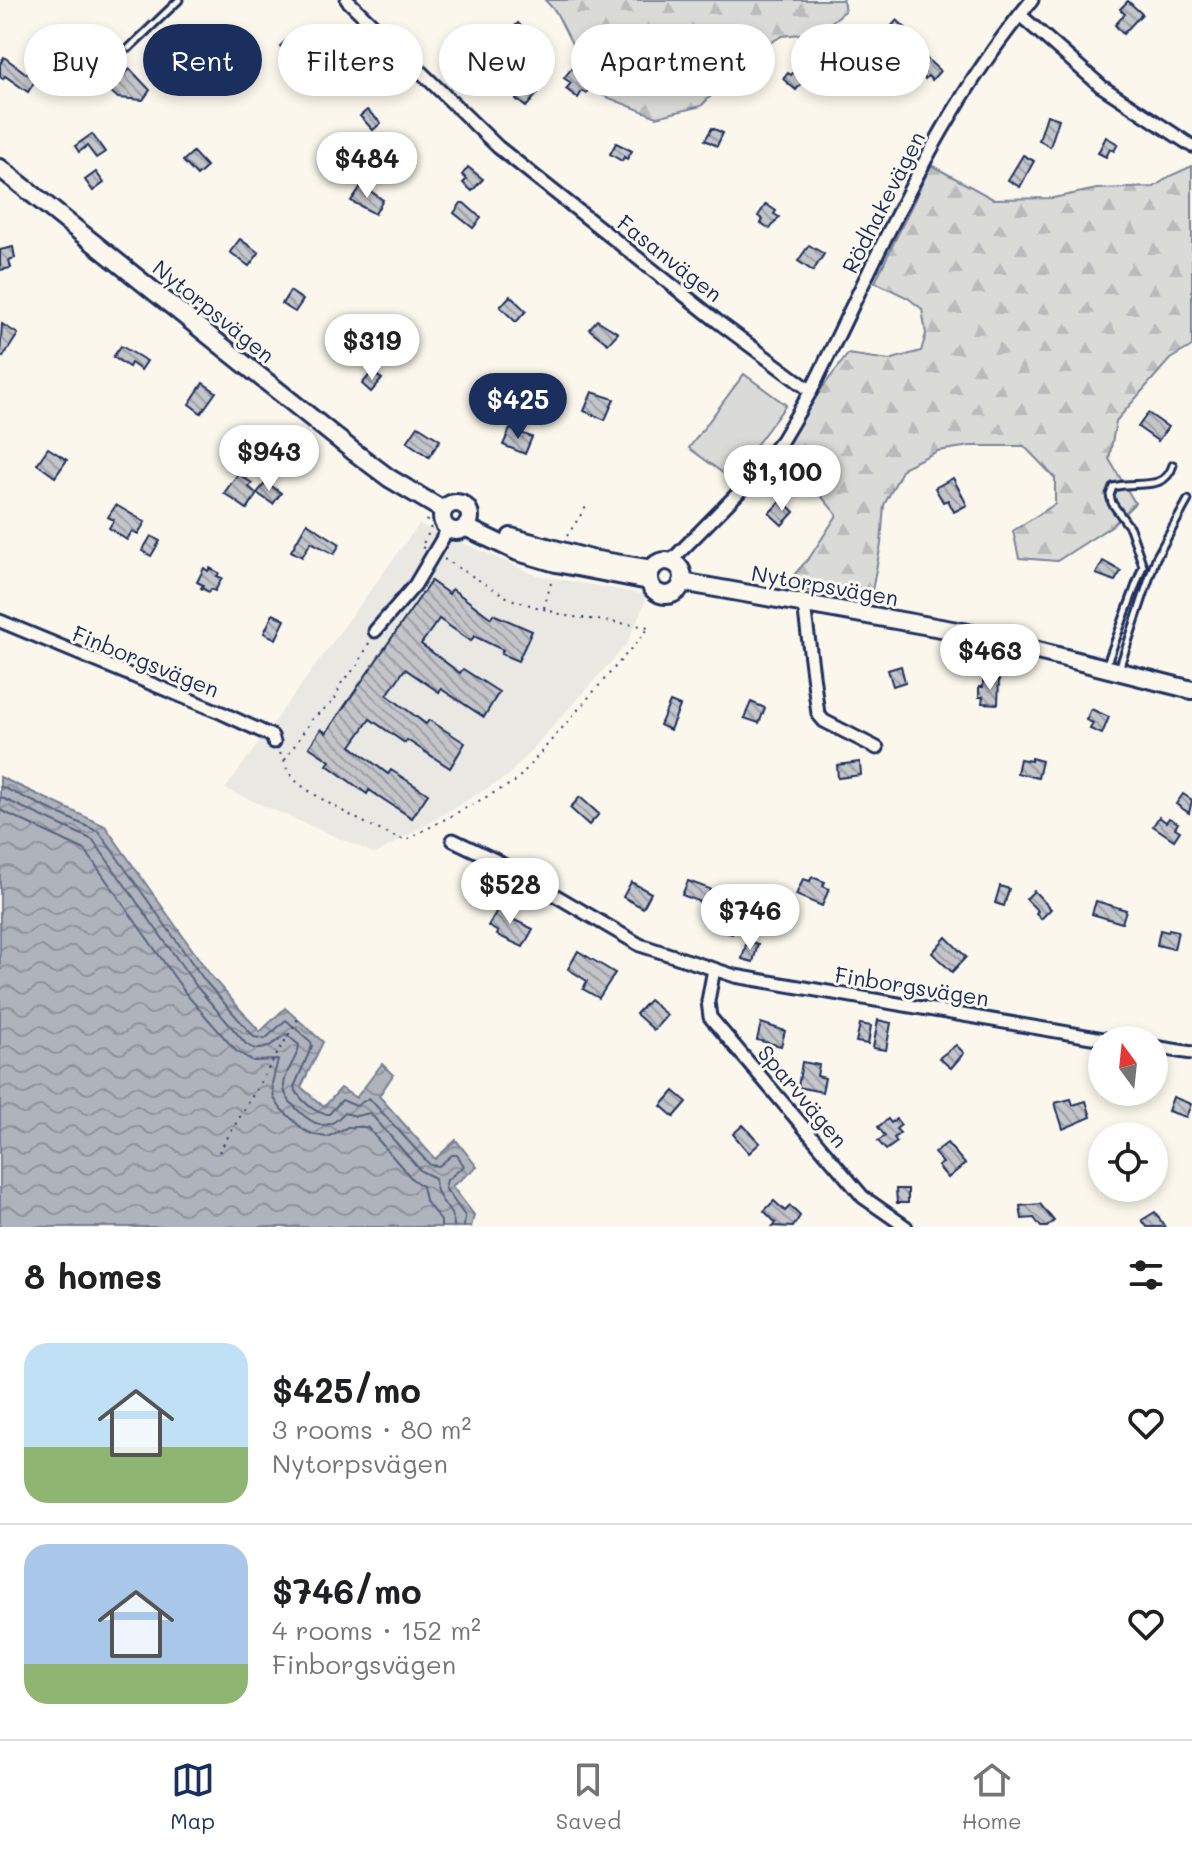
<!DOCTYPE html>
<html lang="en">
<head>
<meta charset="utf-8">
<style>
	body { margin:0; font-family:Mali,sans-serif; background:#f6f6f6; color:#202124; height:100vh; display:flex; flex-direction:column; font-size:30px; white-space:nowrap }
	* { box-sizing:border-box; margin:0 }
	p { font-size:26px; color:#757577 }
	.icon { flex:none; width:44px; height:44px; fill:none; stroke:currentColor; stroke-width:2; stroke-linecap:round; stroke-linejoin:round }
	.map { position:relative; height:1227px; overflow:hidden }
	.side { display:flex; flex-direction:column; background:#fff; flex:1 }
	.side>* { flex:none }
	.top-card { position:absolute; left:24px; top:24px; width:1144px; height:72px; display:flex; gap:16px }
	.needle { width:52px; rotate:345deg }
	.buttons { position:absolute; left:1088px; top:1026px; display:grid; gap:16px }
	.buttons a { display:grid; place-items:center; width:80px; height:80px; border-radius:50%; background:#fff; box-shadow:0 4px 12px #0003; font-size:40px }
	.price { position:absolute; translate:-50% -68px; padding:0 18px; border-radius:28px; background:#fff; color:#222; font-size:26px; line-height:52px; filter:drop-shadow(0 2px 4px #0008) }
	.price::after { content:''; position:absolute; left:50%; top:48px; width:24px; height:18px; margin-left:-12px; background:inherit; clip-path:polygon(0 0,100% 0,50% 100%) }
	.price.active { background:#1b2f5e; color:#fff }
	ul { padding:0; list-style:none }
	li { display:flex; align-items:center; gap:24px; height:200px; padding:0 24px }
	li+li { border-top:2px solid #e0e0e0 }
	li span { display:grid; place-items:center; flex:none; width:224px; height:160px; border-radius:24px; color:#555 }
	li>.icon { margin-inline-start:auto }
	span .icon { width:96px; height:96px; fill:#fffc; stroke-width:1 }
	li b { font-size:34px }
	h2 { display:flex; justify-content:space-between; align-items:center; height:96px; padding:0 24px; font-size:34px }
	.pill { padding:0 28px; border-radius:36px; background:#fff; box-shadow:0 4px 12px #0003; font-size:28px; line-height:72px }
	.pill.active { background:#1b2f5e; color:#fff }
	.tab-bar { display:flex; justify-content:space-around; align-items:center; height:112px; border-top:2px solid #e0e0e0; background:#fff; font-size:22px; color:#757577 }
	.tab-bar a { display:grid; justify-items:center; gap:4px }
	.tab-bar .active { color:#1b2f5e }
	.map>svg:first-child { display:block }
</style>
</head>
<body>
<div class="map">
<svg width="1192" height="1227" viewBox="0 0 1192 1227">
	<defs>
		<pattern id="forest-firs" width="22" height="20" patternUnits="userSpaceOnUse" patternTransform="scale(2)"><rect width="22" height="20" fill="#dadad7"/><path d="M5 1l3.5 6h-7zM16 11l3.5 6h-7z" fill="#babbbb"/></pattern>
		<pattern id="water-waves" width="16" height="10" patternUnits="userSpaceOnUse" patternTransform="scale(2)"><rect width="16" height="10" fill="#afb3bb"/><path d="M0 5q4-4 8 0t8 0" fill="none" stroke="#8e929b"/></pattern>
		<pattern id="building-back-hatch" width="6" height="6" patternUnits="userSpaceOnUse" patternTransform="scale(2)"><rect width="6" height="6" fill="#c3c5c9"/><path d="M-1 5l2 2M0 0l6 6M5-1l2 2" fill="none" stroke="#9ea0a6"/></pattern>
	</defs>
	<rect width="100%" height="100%" fill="#fbf7ec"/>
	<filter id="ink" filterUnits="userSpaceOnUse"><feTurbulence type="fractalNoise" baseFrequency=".0125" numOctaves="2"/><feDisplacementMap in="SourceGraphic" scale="16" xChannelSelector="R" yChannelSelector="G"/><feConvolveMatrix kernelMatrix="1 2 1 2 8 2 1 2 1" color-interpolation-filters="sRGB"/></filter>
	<g filter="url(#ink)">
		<polygon fill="#eae8e2" points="419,524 536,575 648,595 627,644 508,776 376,854 225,789"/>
		<g fill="url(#forest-firs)" stroke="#7a849a" stroke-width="2">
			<polygon points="545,0 843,0 845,11 819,32 782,36 754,52 701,106 657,117 604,96 586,72 556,12"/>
			<polygon points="931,165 993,199 1053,198 1097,189 1154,187 1170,176 1192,166 1192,346 1170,359 1116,421 1109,459 1135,503 1113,525 1057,561 1019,558 1013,531 1055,504 1055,478 1024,446 970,446 938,451 904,467 884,505 881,544 870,601 783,587 810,557 837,515 813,486 777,461 816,396 848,354 889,360 921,351 926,334 922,309 908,298 875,282"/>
		</g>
		<polygon fill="#dadad7" stroke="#7a849a" stroke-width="2" points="744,374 786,405 731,479 689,448"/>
		<polygon fill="url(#water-waves)" stroke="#747e96" stroke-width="2" points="0,777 105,826 211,976 260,1032 285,1008 323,1042 301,1087 324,1107 341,1088 356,1098 382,1064 393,1075 379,1096 435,1159 456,1140 477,1167 452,1186 474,1215 471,1227 0,1227"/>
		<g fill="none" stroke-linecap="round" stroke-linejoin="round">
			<g stroke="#566483" stroke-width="2">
				<path d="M 0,786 L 99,832 L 205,981 L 254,1037 L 265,1039 L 286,1020 L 311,1042 L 312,1046 L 294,1087 C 299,1099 316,1115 329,1114 L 342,1100 L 356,1106 L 369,1098 L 430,1165 L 439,1166 L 452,1155 L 457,1155 L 464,1166 L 447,1180 L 445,1188 L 465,1216 L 464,1227"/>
				<path d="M 0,797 L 93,840 L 197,987 L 246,1044 C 263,1056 272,1044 286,1034 L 299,1045 C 298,1059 284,1071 284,1086 C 283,1100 309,1123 322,1125 C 332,1126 338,1119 344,1113 L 356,1116 L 370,1113 L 421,1171 L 435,1178 C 435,1203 455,1208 454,1227"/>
				<polyline points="0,810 85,850 187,995 236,1051 253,1061 278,1060 272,1083 274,1098 281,1109 304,1130 315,1135 327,1137 348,1127 367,1127 412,1179 422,1186 425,1200 441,1221 441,1227"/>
			</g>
		</g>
		<g fill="url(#building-back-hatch)" stroke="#1b2f5e" stroke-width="2">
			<polygon points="1128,1 1142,14 1123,34 1115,25 1125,14 1120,9"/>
			<polygon points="897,20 913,35 907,41 902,36 899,39 889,29"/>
			<polygon points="518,23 533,38 522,49 507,34"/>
			<polygon points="289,38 296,46 303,40 310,48 303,54 307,59 298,66 280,46"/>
			<polygon points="333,40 343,49 332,60 322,50"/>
			<polygon points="924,56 940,71 932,80 928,76 925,79 917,71 920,68 916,65"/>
			<polygon points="4,57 27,74 29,71 38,76 28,92 5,76 3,79 0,77 0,64"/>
			<polygon points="804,61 814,69 796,90 783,79 788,73 791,75"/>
			<polygon points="572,68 594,83 586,93 582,91 578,98 566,89 571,83 564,78"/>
			<polygon points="130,69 150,90 143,100 118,98 109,90"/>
			<polygon points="529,84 538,93 526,107 516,99"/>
			<polygon points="367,110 381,123 373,130 360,116"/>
			<polygon points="1047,115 1059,119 1050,147 1039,140"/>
			<polygon points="712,128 723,133 717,146 705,140"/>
			<polygon points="92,134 105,152 96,158 87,146 79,152 75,146"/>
			<polygon points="1106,137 1118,144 1114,151 1110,149 1106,157 1098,153"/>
			<polygon points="616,143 632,151 627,159 624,157 622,161 610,154"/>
			<polygon points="193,152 207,167 197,176 183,161"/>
			<polygon points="1023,155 1034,161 1020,187 1008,180"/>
			<polygon points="468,167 483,179 472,191 463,183 467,179 462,175"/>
			<polygon points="96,172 104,183 93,191 85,180"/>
			<polygon points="362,185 383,200 375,214 351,201"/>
			<polygon points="461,203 464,203 481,218 473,228 454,213"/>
			<polygon points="766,204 776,211 774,214 779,217 770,229 761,223 763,220 758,216"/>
			<polygon points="240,239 259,253 249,266 230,252"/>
			<polygon points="809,245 824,254 813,271 798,261"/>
			<polygon points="13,247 15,258 9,260 11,268 0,270 0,250"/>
			<polygon points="290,291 303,300 295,312 282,304"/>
			<polygon points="510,296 526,311 516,322 500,307"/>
			<polygon points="597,320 618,333 608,344 589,329"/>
			<polygon points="2,324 18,334 3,357 0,355"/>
			<polygon points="371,324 396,345 384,360 359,339"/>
			<polygon points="121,346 147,361 141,370 131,363 129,367 113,357"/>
			<polygon points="372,372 382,379 371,392 362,384"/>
			<polygon points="203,383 216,392 201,413 189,404"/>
			<polygon points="592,392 614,399 605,420 584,411"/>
			<polygon points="1148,413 1168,427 1158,441 1138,427"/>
			<polygon points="418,426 440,440 429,457 407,442"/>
			<polygon points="510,429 532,437 525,454 503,445"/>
			<polygon points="48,448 67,460 55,477 37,464"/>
			<polygon points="238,474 252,483 249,487 257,494 247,509 224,493"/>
			<polygon points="953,478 967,505 954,512 948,500 943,502 935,488"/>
			<polygon points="266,482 281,493 273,504 257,493"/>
			<polygon points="782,500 794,512 782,525 769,513"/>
			<polygon points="116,505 145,522 138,534 132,531 127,540 109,528 114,520 108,517"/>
			<polygon points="307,523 340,544 334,554 311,542 302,557 291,551"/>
			<polygon points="151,536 160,541 151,556 142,551"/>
			<polygon points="1103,561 1121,571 1115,581 1096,574"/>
			<polygon points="204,568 208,571 210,568 219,573 217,576 222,578 215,591 211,589 209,592 201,588 203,585 197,582"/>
			<polygon points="431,581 449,594 452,589 491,618 493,614 532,631 518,661 501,654 503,650 474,636 471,641 439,619 421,644 460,673 463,669 499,692 484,717 441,689 439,692 405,669 387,695 426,724 429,720 465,743 450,768 407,740 405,743 370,719 351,746 388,774 391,770 428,794 412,818 369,790 367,794 327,765 330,761 309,747 321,729 326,733"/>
			<polygon points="273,614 285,620 276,639 264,633"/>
			<polygon points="901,666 905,682 893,686 888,670"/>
			<polygon points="983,680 999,680 998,704 982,703 983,697 979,697 979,687 983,687"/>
			<polygon points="670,702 680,706 670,730 660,725"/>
			<polygon points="751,702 765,708 759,723 744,718"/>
			<polygon points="1091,709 1109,717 1102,734 1090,729 1093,723 1086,720"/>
			<polygon points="1031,758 1042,761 1038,778 1017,773 1020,759 1031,761"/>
			<polygon points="860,762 861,775 838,778 837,765"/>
			<polygon points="1183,794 1192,800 1189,813 1176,804"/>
			<polygon points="580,797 599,814 589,825 570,808"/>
			<polygon points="1159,817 1166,822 1169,818 1178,823 1175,828 1180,831 1174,840 1153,826"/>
			<polygon points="812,877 825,882 823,886 829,889 822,906 796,895 803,879 810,881"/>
			<polygon points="688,881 710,889 705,904 682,895"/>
			<polygon points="631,882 651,893 643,908 623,897"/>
			<polygon points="1000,886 1009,889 1004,906 995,903"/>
			<polygon points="1034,891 1051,909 1041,919 1036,913 1038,911 1026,899"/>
			<polygon points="503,900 514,906 508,917 533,929 523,947 497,935 498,932 488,926"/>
			<polygon points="1096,901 1126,910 1122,923 1092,914"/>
			<polygon points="725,916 737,920 732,934 720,930"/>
			<polygon points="1169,929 1178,931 1174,949 1157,945 1160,930 1168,932"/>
			<polygon points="946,937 966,957 952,972 932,953"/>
			<polygon points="747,941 758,944 753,962 742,959"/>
			<polygon points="578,951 615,973 599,998 583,989 587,981 568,969"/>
			<polygon points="649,1000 667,1015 654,1030 636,1014"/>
			<polygon points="878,1020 891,1023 886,1050 873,1048"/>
			<polygon points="761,1023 785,1031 781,1046 757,1040"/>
			<polygon points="860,1024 871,1026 868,1044 856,1042"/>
			<polygon points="956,1045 964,1053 951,1068 939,1058"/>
			<polygon points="802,1062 819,1065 817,1076 825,1078 822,1092 798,1087"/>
			<polygon points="674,1091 687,1102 674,1117 661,1106"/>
			<polygon points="1173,1097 1191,1104 1186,1117 1168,1111"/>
			<polygon points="1071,1099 1073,1105 1086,1101 1091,1117 1063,1129 1055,1103"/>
			<polygon points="888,1119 891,1123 896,1119 901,1125 896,1129 900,1133 894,1138 897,1142 886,1150 878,1141 885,1136 878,1127"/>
			<polygon points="743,1125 760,1143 749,1153 733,1134"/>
			<polygon points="947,1143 965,1164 948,1178 938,1166 943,1163 934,1153"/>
			<polygon points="896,1189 908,1189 908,1203 897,1203"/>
			<polygon points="774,1201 785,1211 790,1206 800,1216 793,1227 773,1226 776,1223 764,1211"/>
			<polygon points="1040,1204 1054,1221 1047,1227 1041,1227 1034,1218 1022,1219 1020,1206"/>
			<polygon points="1155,1212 1165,1227 1147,1227 1142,1220"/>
		</g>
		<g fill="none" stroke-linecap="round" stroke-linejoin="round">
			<defs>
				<g id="lane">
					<polyline points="129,48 179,0"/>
					<path d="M 1106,666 L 1143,566 L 1130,528 L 1112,503 L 1110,495 L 1113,487 C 1134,480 1165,493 1173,465"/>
					<polyline points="1119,669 1156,558 1188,500"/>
				</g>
				<g id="street">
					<polyline points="347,0 498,147 717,321 811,391 782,440 744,487 670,562"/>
					<polyline points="1020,15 1101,86 1192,146"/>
					<path d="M 811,391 C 878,257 935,115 1032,0"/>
					<polyline points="801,604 805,612 818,714 824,721 877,748"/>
					<polyline points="0,621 222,713 272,736 274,742"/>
					<polyline points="375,631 415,585 448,529"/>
					<polyline points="453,840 495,860 640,945 735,976 1109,1040"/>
					<polyline points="714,969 708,1001 710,1017 863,1197 906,1227"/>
					<polyline points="1154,1047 1192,1053"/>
				</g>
				<g id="secondary">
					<polyline points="0,168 353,451 389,478 443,510"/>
					<circle cx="456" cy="517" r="14"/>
					<polyline points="465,527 518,552 556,563 649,581"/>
					<polyline points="511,537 591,559 652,569"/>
					<circle cx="666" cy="578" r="17"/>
					<polyline points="682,582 963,632 1192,690"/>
				</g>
			</defs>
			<use href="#lane" stroke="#1b2f5e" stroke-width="11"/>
			<use href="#street" stroke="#1b2f5e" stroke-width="17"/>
			<use href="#secondary" stroke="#1b2f5e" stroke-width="22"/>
			<g stroke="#1b2f5e" stroke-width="2" stroke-dasharray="2 6" stroke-linecap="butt">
				<polyline points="567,536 586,507"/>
				<polyline points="424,548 421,547 431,529 425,517"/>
				<polyline points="444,559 510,599 567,616 650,627"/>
				<polyline points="544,608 552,579"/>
				<path d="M 280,753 C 285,762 289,774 296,781 C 312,796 385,836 406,840 L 516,781 L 649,628"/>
				<polyline points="285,760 312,719 334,701 342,682 358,665 369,643"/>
				<polyline points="219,1152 298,1019"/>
			</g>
			<use href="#lane" stroke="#fbf7ec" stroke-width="5"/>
			<use href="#street" stroke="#fbf7ec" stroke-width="11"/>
			<use href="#secondary" stroke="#fbf7ec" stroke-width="16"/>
		</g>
	</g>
	<g text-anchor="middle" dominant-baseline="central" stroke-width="6" stroke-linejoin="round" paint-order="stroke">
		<g font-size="22" fill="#1b2f5e" stroke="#fbf7ec">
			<text transform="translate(883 202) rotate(-63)">Rödhakevägen</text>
			<text transform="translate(670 258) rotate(38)">Fasanvägen</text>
			<text transform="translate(214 311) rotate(39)">Nytorpsvägen</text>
			<text transform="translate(825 585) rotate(10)">Nytorpsvägen</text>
			<text transform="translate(146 661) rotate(22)">Finborgsvägen</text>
			<text transform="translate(912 986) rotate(9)">Finborgsvägen</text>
			<text transform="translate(803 1096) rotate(50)">Sparvvägen</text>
		</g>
	</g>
</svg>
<div class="buttons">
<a><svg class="needle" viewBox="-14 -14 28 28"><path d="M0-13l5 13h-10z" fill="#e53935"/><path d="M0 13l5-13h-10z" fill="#757577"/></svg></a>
<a><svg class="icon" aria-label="locate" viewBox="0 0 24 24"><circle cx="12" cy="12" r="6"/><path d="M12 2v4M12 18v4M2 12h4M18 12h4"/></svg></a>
</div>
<b class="price" style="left:367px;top:200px">$484</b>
<b class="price" style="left:372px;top:382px">$319</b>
<b class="price active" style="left:518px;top:441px">$425</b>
<b class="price" style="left:269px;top:493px">$943</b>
<b class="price" style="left:782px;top:513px">$1,100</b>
<b class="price" style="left:990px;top:692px">$463</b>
<b class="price" style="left:510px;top:926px">$528</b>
<b class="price" style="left:750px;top:952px">$746</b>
<div class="top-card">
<a class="pill">Buy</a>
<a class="pill active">Rent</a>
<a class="pill">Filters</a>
<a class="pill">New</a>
<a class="pill">Apartment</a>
<a class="pill">House</a>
</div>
</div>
<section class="side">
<h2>8 homes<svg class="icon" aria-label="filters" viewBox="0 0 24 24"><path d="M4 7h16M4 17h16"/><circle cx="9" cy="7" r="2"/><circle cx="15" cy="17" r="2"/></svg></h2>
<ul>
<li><span style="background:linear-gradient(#bfe0f5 65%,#8fb573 0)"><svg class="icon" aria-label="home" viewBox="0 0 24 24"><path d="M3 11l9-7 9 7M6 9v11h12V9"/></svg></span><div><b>$425/mo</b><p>3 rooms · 80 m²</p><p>Nytorpsvägen</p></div><svg class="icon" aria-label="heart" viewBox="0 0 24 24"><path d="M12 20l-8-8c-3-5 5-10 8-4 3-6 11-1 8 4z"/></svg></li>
<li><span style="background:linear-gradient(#a9c7e8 75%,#8fb573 0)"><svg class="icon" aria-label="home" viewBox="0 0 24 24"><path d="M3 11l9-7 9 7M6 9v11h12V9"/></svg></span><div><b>$746/mo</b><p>4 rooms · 152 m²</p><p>Finborgsvägen</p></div><svg class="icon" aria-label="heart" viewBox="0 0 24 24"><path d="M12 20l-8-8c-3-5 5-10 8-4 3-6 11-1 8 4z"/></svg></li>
</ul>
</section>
<nav class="tab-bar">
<a class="active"><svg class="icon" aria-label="map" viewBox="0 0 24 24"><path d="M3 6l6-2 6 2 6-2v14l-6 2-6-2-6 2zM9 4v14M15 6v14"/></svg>Map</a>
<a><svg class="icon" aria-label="saved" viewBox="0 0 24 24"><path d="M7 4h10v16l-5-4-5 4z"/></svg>Saved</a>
<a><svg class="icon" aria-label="home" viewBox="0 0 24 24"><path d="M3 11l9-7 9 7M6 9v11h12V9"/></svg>Home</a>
</nav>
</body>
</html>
